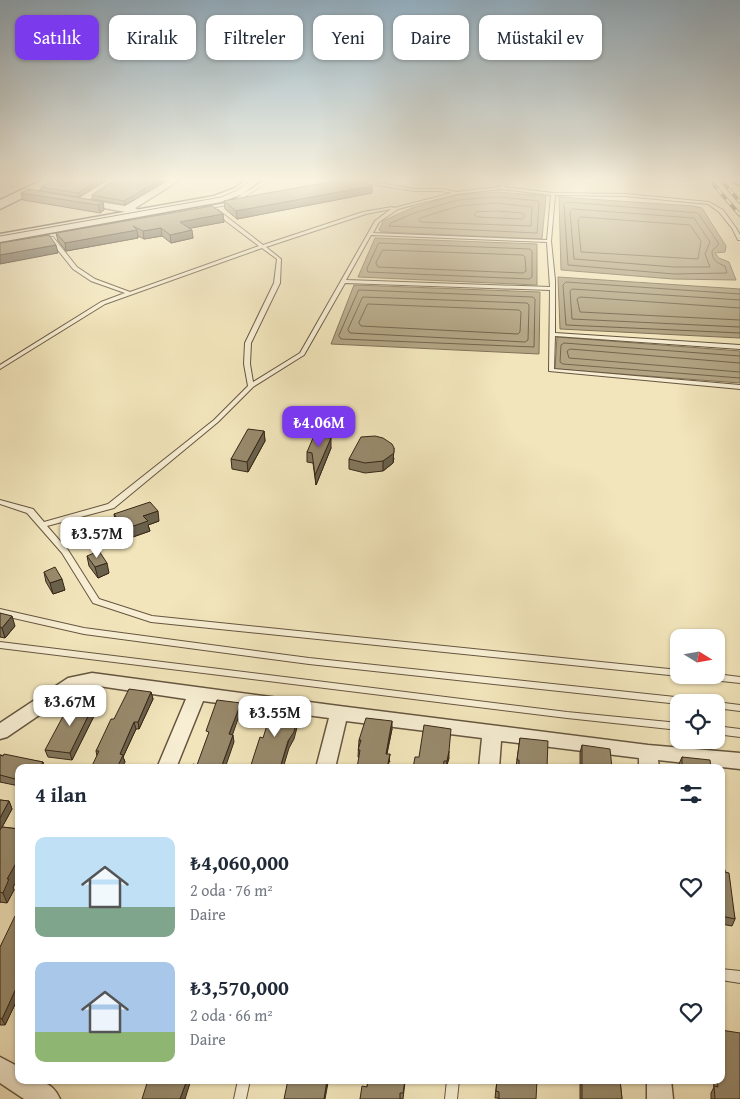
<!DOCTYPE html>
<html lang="tr">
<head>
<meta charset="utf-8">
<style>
	body { margin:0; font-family:"Gentium Book Plus",serif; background:#f6f6f7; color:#1f2937; height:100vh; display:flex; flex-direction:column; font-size:19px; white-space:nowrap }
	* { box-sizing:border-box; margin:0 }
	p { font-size:16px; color:#747a83 }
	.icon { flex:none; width:28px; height:28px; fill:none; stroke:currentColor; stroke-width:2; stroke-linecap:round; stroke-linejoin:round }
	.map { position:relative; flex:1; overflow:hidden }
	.side { position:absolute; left:15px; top:764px; width:710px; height:320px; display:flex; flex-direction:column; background:#fff; border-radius:10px; box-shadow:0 1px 4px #0004 }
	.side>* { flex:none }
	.hud { position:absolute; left:15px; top:15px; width:710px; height:45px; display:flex; gap:10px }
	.needle { width:32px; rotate:101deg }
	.buttons { position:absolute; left:670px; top:629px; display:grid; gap:10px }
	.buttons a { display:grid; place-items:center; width:55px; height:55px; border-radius:10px; background:#fff; box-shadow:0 1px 4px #0004; font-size:25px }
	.price { position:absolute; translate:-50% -42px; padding:0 11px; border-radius:10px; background:#fff; color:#222; font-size:16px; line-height:32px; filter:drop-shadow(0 1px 2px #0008) }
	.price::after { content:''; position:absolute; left:50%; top:30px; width:15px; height:11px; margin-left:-8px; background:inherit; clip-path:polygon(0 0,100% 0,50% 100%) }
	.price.on { background:#7c3aed; color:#fff }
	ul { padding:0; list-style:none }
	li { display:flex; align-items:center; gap:15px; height:125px; padding:0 20px }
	li span { display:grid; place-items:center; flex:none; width:140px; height:100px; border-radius:10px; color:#555 }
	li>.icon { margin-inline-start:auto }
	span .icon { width:60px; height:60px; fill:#fffc; stroke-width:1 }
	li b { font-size:21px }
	h2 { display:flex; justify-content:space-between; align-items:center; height:60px; padding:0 20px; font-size:21px }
	.tag { padding:0 18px; border-radius:10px; background:#fff; box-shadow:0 1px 4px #0004; font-size:18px; line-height:45px }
	.tag.on { background:#7c3aed; color:#fff }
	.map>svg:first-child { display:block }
</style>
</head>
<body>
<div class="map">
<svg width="740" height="1099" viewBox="0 0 740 1099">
	<rect width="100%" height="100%" fill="#f2e5bb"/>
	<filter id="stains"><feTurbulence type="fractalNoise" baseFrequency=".004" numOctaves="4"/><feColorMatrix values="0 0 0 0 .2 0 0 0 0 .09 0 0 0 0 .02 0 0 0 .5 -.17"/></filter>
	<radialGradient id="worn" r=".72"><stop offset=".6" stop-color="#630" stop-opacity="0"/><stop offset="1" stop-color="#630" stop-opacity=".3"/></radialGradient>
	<g fill="#b2a483" stroke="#817258">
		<polygon points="497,192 546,196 542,239 382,232 379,230 383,221 412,208 457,195"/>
		<polygon points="559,197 693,206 702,208 726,246 725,252 715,253 719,258 729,262 736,280 673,279 561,270"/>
		<polygon points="375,238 537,244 537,285 358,277"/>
		<polygon points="558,277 740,289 740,338 560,329"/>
		<polygon points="354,285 540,292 539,354 331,344"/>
		<polygon points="557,337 740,351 740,383 555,369"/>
	</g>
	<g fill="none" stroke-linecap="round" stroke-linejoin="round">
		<g stroke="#74664d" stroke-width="1">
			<polygon points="497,197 539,201 537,233 389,226 391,223 414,213 458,200"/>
			<path d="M 567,202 L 698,213 L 719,244 L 712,251 C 712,260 717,263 725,266 L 727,273 L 674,274 L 568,265 L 564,205 Z"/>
			<polygon points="497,203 532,207 531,226 421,222 419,220 420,218 459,206"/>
			<polygon points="573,209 694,218 710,242 705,254 710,267 674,267 574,259 570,212"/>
			<polygon points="497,211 523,213 525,217 522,219 477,217 474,215 476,212"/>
			<polygon points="581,217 690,225 701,241 698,259 581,252 578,220"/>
			<polygon points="379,243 530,249 532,251 532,277 529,279 368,272 367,269"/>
			<polygon points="383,250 523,255 525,257 526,271 523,273 378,267 376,263"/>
			<polygon points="359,290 533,297 535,299 534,347 341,339 339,336"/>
			<polyline points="740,294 566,282 563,285 566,325 740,333"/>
			<polygon points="363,297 527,303 529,305 528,340 525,342 350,333 348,330"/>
			<polyline points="740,300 572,289 570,291 572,319 740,327"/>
			<polygon points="368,304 519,310 521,312 520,332 518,334 361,326 359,323"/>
			<polyline points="740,308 580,297 577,299 580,312 740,320"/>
			<polyline points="740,356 564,343 561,345 560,362 563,364 740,378"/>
			<polyline points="740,363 570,349 567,351 569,358 740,372"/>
		</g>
		<defs>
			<g id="service">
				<path d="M 5,178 L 22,178 C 18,180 9,180 5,178 Z"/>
				<polygon points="269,178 274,178 233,204 204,209 202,208 230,202"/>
				<path d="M 507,178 L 511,178 L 504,187 L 553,193 L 625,194 L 709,202 L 723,210 L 736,228 L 740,235 L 740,240 L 738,240 L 732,228 L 719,212 L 708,204 L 625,196 L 555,195 L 551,241 L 555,280 L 555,333 L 740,345 L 740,349 L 555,336 L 554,369 L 740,385 L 740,389 L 549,371 L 550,290 L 345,283 L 304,355 L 253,387 L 218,422 L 114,508 L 47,526 L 68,550 L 99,599 L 152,616 L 679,670 L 679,675 L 682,675 L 679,676 L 151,622 L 93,603 L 62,553 L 27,513 L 0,504 L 0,500 L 33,509 L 44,522 L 108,504 L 214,420 L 248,386 L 244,364 L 245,343 L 274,283 L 277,259 L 262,248 L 105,304 L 0,369 L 0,365 L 101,302 L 125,293 L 91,281 L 73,269 L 49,239 L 49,237 L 53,237 L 77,267 L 95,279 L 130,292 L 259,246 L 214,212 L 214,210 L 218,210 L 263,245 L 363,212 L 392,207 L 394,208 L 452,193 L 441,191 L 414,191 L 354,181 L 352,180 L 353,179 L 414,189 L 441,189 L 456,192 L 500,187 ZM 501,189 L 551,195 L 547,240 L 373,233 L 379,222 L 398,209 L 456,194 ZM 391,209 L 375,221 L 300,353 L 253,382 L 250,364 L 251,343 L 280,283 L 281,259 L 266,247 L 366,214 ZM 371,235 L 547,242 L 550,287 L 346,280 Z"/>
				<polygon points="0,609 84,628 309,658 694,699 697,700 698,702 679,702 679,704 309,664 84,634 0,615"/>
				<polygon points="0,642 567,712 679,723 679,730 567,718 0,648"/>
				<polygon points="716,674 740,677 740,683 693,678 690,677 689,675"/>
				<polygon points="713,702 716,702 740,705 740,711 716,708 716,702"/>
				<polygon points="716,726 740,729 740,737 716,734"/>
				<polygon points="721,969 740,971 740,983 721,980"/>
				<polygon points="238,1080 250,1080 246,1099 234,1099"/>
				<polygon points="447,1080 459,1080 457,1099 445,1099"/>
			</g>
			<g id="minor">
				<polygon points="111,178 121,178 88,200 125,206 173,178 183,178 135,208 140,211 136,214 78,203 78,199"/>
				<polygon points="232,178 251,178 252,179 248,181"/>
				<polygon points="92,673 339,706 648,745 740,753 740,769 658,760 659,768 639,768 639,758 501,741 499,768 479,768 482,738 346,721 335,768 316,768 329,718 203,701 176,768 157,768 186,699 92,685 79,688 7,737 0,739 0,723 68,678"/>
				<path d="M 0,1057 L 19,1067 L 19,1080 C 37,1080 52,1080 60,1099 L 24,1099 L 0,1083 Z"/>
				<polygon points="647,1080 671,1080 673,1099 647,1099"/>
			</g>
			<g id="secondary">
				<polygon points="47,178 63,178 0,209 0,200"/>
				<polygon points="249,178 263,178 243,194 221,202 0,242 0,234 214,196 235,188"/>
				<polygon points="731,178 740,178 740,185 736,184"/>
			</g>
		</defs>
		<use href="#service" stroke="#665640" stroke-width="2"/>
		<use href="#minor" stroke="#665640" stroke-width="3"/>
		<use href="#secondary" stroke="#372717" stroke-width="3"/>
		<use href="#service" fill="#f7eed3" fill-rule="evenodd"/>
		<use href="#minor" fill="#f7eed3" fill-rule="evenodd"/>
		<use href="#secondary" fill="#f7eed3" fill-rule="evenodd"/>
		<polyline stroke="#372717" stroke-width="1" points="0,236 221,197 237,190 254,178"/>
		<defs>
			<g id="rail">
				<polyline points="708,178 740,215"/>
				<polyline points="719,178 740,202"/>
			</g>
		</defs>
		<use href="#rail" stroke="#372717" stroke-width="4"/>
		<use href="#rail" stroke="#f7eed3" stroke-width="2.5" stroke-dasharray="7" stroke-linecap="butt"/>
	</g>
	<g fill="#83775d" stroke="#372717">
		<polygon points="58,178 108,178 79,197 42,191 41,187"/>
		<polygon points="118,178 171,178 125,205 93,199 92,195"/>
		<polygon points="372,186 372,193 237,219 225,209 224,201"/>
		<polygon points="21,193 103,202 104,210 100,213 23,200"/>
		<polygon points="223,214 224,222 189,228 193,238 171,243 162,236 144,239 138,236 138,238 66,251 58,241 56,233"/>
		<polygon points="264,431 265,441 248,472 232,469 231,459"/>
		<polygon points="326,432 326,437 331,448 316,485 313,463 307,462 307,452"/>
		<polygon points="394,458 393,463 383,471 365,473 349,469 349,459"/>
		<polygon points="114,514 159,521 148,525 150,531 127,539 116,525"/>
		<polygon points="87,556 109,573 98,578 89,566"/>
		<polygon points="44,572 65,590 53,594 46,582"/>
		<polygon points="0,613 15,626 5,638 0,637"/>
		<polygon points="151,692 153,699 139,729 136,729 123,757 125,762 97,756 96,751 114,719"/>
		<polygon points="95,702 97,710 72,760 48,757 45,750"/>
		<polygon points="392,729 387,754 390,762 358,757 359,740"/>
		<polygon points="520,738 547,768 516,767"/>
		<polygon points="582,745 612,768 580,768 580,753"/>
		<polygon points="0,755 43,762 44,768 19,768 19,786 0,782"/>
		<polygon points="419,757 449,758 446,768 413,768"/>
		<polygon points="682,757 711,768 679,768 679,764"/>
		<polygon points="0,800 9,801 12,809 2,827 19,829 19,877 13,887 14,890 7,903 0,902 0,903"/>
		<polygon points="721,813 724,834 721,841"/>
		<polygon points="721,846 725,872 735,919 732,926 721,924"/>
		<polygon points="19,916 19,996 5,1025 0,1025 0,947"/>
		<polygon points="368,1080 408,1080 407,1082 405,1082 403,1099 360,1099 367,1087"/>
		<polygon points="497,1080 536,1099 498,1099 498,1098 495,1098"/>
		<polygon points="580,1080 620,1080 622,1099 580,1099"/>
		<polygon points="713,1080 721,1080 740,1099 711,1099 711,1093 714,1087"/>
	</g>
	<g fill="#6a614c" stroke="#372717">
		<polygon points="101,178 108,178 79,197 78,193"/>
		<polygon points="163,178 171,178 125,205 124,201"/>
		<polygon points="372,186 372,193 237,219 236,211"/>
		<polygon points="103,202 104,210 100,213 98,205"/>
		<polygon points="223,214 224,222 181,230 180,222"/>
		<polygon points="161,228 162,236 144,239 143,231"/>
		<polygon points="137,230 138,238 66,251 65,243"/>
		<polygon points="192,230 193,238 171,243 170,235"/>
		<polygon points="56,245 58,253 0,264 0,255"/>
		<polygon points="264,431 265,441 248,472 247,462"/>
		<polygon points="331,438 331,448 316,485 315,475"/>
		<polygon points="394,448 393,463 383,471 383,461"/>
		<polygon points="158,511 159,521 148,525 150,531 127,539 125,529 143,516"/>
		<polygon points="107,563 109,573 98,578 95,567"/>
		<polygon points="62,579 65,590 53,594 50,583"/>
		<polygon points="12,616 15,626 5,638 2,628"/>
		<polygon points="151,692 153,699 139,729 138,722"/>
		<polygon points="95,702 97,710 72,760 70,753"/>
		<polygon points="241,703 241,710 230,742 229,734"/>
		<polygon points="299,709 300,716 294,739 289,748 283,768 280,768"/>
		<polygon points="392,721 392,729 385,761 386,754"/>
		<polygon points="134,722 136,729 123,757 125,762 122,768 117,768 120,754"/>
		<polygon points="233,735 234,742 225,768 221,768"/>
		<polygon points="449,751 449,758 446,768 447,761"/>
		<polygon points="390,754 388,768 387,768"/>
		<polygon points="43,762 44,768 39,768"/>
		<polygon points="9,801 12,809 0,831 0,818"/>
		<polygon points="19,858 19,877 13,887 14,890 7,903 3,893 7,879"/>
		<polygon points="19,982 19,996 5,1025 2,1019"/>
		<polygon points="187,1080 191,1080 185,1099 180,1099"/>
		<polygon points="327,1080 328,1080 328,1083 325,1099 324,1099"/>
	</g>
	<g fill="#988a6c" stroke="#372717">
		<polygon points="58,178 101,178 78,193 41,187"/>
		<polygon points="118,178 163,178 124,201 92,195"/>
		<polygon points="351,178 358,178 372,186 236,211 224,201"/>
		<polygon points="28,189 103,202 98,205 21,193"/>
		<polygon points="212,206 223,214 180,222 192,230 170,235 161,228 143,231 133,226 137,230 65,243 56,233"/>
		<polygon points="49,235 56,245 0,255 0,243"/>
		<polygon points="248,429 264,431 247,462 231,459"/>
		<polygon points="316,431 326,432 324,437 331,438 315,475 312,453 307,452"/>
		<polygon points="375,436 383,438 392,444 394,448 394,453 383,461 365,463 349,459 361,437"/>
		<polygon points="150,502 158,511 143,516 148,521 125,529 114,514"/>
		<polygon points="99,551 107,563 95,567 87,556"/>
		<polygon points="55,567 62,579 50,583 44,572"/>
		<polygon points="0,613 12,616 2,628 0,627"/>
		<polygon points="129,689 151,692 138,722 134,722 120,754 123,755 117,768 91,768 99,751 96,751 104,734 111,719 114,719"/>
		<polygon points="76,700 95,702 70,753 45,750 69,705 74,706"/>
		<polygon points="217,700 241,703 229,734 233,735 221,768 192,768 193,764 197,765 209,732 206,731"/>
		<polygon points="273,706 299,709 294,732 288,741 280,768 250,768 260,737 263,738"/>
		<polygon points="366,718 392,721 386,754 390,754 387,768 357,768 360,750 358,750 361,740 359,740"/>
		<polygon points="424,725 451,729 449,751 447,761 444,761 443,768 413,768 415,757 419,757"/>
		<polygon points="520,738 548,741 547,768 519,768 519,760 517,760"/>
		<polygon points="582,745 610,749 612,768 582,768"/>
		<polygon points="4,754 43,762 39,768 19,768 19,780 0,775 0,755 3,756"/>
		<polygon points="682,757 710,760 711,768 682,768"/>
		<polygon points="0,800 9,801 0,818"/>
		<polygon points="721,813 724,834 721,833"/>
		<polygon points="2,827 19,829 19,858 7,879 9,879 3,893 0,892 0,830"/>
		<polygon points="721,846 725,872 729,873 735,919 721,916"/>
		<polygon points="15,916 19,916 19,982 2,1019 0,1018 0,947"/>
		<polygon points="721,1030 740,1033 740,1099 715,1099 714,1086 718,1087 717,1080 721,1080"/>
		<polygon points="148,1080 187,1080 180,1099 142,1099"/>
		<polygon points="288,1080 327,1080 324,1099 284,1099"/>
		<polygon points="368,1080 405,1080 403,1093 400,1093 400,1099 360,1099 362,1086 367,1087"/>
		<polygon points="497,1080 537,1080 536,1099 499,1099 499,1092 496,1091"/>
		<polygon points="582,1080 620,1080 622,1099 582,1099"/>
	</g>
	<linearGradient id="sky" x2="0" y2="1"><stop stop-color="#92aec0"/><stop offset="0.54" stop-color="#f9f3e0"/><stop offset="1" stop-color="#f9f3e0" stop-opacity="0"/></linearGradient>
	<rect width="740" height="332" fill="url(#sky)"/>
	<rect width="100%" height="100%" filter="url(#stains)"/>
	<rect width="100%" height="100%" fill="url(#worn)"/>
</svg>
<div class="buttons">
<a><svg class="needle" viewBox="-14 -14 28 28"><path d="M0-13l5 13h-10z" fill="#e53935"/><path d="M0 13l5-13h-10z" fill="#747a83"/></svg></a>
<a><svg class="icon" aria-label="locate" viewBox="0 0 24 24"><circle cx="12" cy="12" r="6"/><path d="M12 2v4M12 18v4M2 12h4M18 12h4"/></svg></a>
</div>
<b class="price on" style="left:319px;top:448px">₺4.06M</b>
<b class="price" style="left:97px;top:559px">₺3.57M</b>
<b class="price" style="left:70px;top:727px">₺3.67M</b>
<b class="price" style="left:275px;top:738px">₺3.55M</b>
<div class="hud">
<a class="tag on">Satılık</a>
<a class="tag">Kiralık</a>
<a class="tag">Filtreler</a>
<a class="tag">Yeni</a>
<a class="tag">Daire</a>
<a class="tag">Müstakil ev</a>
</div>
<section class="side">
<h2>4 ilan<svg class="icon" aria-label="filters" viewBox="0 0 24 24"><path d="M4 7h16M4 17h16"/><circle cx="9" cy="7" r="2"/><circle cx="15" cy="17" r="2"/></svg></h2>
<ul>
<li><span style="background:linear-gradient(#bfe0f5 70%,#7fa58c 0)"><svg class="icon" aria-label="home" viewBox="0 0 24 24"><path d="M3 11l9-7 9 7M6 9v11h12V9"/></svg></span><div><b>₺4,060,000</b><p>2 oda · 76 m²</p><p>Daire</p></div><svg class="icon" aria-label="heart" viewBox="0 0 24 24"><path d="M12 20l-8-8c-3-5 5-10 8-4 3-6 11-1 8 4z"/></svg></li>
<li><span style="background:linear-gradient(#a9c7e8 70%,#8fb573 0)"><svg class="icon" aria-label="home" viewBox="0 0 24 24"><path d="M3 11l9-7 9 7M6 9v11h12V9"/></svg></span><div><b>₺3,570,000</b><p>2 oda · 66 m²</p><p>Daire</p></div><svg class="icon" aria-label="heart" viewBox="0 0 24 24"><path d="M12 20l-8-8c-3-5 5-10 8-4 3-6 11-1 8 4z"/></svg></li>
</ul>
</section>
</div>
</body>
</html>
